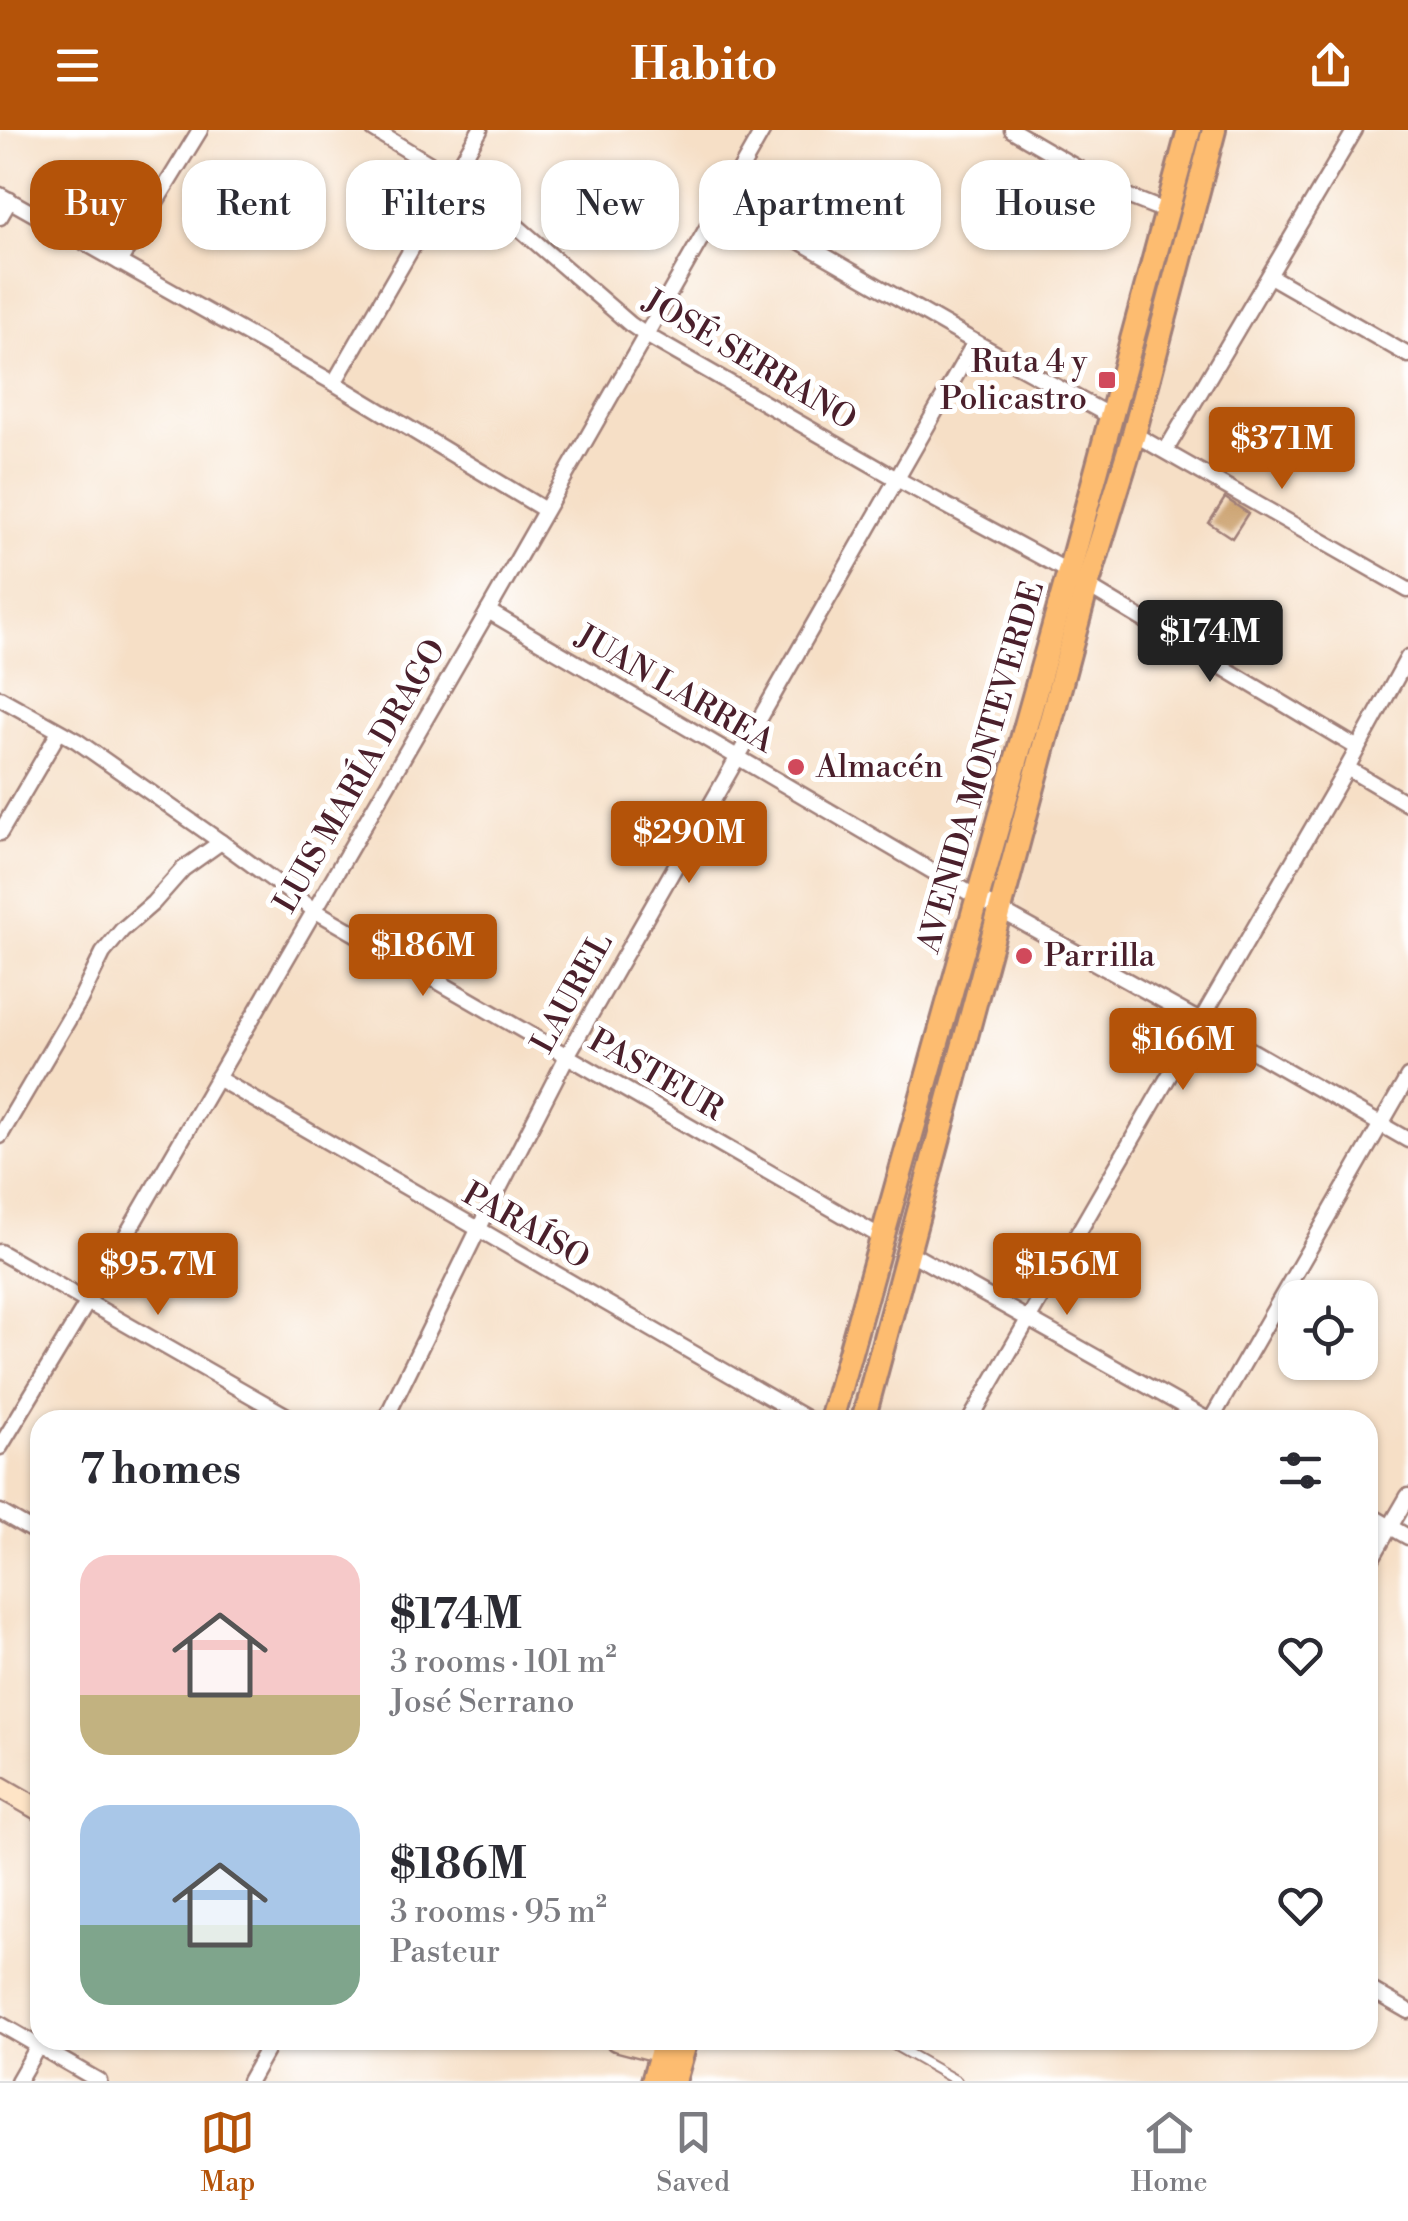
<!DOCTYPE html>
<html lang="en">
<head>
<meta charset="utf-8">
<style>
	body { margin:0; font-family:"Libre Bodoni",serif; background:#f7f7f7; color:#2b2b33; height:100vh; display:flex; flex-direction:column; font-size:38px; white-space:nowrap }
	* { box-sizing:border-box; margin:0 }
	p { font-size:32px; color:#7c7c81 }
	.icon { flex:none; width:55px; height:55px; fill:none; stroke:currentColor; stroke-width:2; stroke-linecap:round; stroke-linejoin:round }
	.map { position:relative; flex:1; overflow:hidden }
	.drawer { position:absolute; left:30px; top:1280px; width:1348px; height:640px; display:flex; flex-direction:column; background:#fff; border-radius:30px; box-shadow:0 2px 8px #0004 }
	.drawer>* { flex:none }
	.banner { position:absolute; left:30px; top:30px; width:1350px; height:90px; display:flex; gap:20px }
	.fabs { position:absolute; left:1278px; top:1150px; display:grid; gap:20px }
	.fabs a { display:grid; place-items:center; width:100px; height:100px; border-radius:20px; background:#fff; box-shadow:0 2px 8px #0004; font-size:50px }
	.price { position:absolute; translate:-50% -85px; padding:0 22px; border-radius:10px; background:#b45309; color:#fff; font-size:32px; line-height:65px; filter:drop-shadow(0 2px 5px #0008) }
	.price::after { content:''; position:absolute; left:50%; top:60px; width:30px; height:22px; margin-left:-15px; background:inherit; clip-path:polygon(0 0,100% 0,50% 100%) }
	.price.active { background:#222; color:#fff }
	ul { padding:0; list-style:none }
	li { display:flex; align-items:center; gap:30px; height:250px; padding:0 50px }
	li span { display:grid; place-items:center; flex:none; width:280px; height:200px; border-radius:30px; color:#555 }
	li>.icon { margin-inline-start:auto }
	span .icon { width:120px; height:120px; fill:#fffc; stroke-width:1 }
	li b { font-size:42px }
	h2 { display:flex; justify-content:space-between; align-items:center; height:120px; padding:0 50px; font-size:42px }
	.chip { padding:0 35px; border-radius:30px; background:#fff; box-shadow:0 2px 8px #0004; font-size:35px; line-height:90px }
	.chip.active { background:#b45309; color:#fff }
	header { display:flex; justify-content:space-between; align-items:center; height:130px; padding:0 50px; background:#b45309; color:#fff; font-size:45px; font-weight:700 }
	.menu { display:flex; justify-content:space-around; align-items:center; height:140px; border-top:2px solid #e1e1e2; background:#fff; font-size:28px; color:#7c7c81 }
	.menu a { display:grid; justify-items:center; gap:5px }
	.menu .active { color:#b45309 }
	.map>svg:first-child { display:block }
</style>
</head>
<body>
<header><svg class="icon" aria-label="menu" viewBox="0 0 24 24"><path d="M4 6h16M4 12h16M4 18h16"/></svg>Habito<svg class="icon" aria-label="share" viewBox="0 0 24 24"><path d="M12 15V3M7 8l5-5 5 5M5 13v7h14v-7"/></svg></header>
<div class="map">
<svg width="1408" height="1951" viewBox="0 0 1408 1951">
	<rect width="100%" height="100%" fill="#fff"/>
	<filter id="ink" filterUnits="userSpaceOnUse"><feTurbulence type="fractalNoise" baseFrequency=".01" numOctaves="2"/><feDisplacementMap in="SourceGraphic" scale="20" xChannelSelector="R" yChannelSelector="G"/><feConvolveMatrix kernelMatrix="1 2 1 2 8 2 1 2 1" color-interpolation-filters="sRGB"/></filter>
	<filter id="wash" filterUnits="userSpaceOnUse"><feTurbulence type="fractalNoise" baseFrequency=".0048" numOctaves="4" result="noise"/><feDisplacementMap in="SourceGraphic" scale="40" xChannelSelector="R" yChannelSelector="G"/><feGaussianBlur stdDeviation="2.25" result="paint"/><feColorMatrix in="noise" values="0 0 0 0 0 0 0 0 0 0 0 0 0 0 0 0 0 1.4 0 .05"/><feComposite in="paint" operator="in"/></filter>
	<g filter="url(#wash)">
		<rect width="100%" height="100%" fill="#f6dfc6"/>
		<g id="blocks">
			<polygon fill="#cda574" points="1225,368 1248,383 1232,408 1209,393"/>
		</g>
	</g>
	<g filter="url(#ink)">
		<use href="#blocks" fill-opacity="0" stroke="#a07f78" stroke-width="2.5"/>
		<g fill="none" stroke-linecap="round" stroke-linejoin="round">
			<defs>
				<polyline id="lane" points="885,1910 957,1951"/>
				<g id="street">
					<polyline points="374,0 453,48 504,85 630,194 646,205 897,349 1069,442"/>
					<polyline points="1012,0 1122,64 1170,83"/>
					<polyline points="0,65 334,253 545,380"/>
					<polyline points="724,68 975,212 1110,286"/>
					<polyline points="0,87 10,70"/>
					<polyline points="119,132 200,0"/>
					<polyline points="1270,146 1408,225"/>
					<polyline points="334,253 480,0"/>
					<polyline points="1134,304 1408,460"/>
					<polyline points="1166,320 1355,0"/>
					<polyline points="1087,456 1356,617"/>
					<polyline points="488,481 978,768 1200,891 1408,1010"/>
					<polyline points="0,568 77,611 221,712 314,780 883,1108"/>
					<polyline points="1347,638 1408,674"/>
					<polyline points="0,703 59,602"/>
					<polyline points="217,948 809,1290"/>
					<polyline points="0,1006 80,870 103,823 122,800 153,773 183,739 221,712"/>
					<polyline points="907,1121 1208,1290"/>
					<polyline points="0,1122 294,1290"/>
					<polyline points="385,1290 478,1100 567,926 975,212"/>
					<polyline points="970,1290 1347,638 1408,527"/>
					<polyline points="1211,1290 1408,947"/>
					<polyline points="0,1317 87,1173 488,481 763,0"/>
					<polyline points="0,1382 40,1405"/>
					<polyline points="1368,1384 1408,1407"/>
					<polyline points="1368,1435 1408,1366"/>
					<polyline points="1368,1858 1408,1881"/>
					<polyline points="0,1894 99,1951"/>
					<polyline points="18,1951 41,1911"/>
					<polyline points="249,1951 272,1910"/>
				</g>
				<g id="secondary">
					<polyline points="0,1657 40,1680"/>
					<polyline points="616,1910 662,1922"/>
				</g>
				<g id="primary">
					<polyline points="831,1290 1069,442 1189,0"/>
					<polyline points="863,1290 1087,456 1134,304 1214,0"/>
					<polyline points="653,1951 665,1910"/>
					<polyline points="674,1951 686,1910"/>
				</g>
			</defs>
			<use href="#lane" stroke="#a07f78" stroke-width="12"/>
			<use href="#street" stroke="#a07f78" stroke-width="19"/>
			<use href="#secondary" stroke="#a07f78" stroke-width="25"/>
			<use href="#primary" stroke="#a07f78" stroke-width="28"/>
			<use href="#lane" stroke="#fff" stroke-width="8"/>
			<use href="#street" stroke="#fff" stroke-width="14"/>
			<use href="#secondary" stroke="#fee4c6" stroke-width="20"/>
			<use href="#primary" stroke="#fdbc70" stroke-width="22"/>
		</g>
	</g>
	<g fill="#d1495b" stroke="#fff" stroke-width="4">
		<rect x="1097" y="240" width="20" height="20" rx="5"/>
		<circle cx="796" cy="637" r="10"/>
		<circle cx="1024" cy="826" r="10"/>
	</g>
	<g text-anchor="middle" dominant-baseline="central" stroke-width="10" stroke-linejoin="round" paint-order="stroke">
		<g font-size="32" fill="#4a1f2b" stroke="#fff">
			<text transform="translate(750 230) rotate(31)">JOSÉ SERRANO</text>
			<text transform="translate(675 559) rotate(30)">JUAN LARREA</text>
			<text transform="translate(981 637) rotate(-74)">AVENIDA MONTEVERDE</text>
			<text transform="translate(360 646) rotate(-60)">LUIS MARÍA DRAGO</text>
			<text transform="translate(572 863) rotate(-61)">LAUREL</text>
			<text transform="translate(656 945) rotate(30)">PASTEUR</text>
			<text transform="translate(526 1096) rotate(30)">PARAÍSO</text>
		</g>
		<g font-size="32" fill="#4a1f2b" stroke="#fff" text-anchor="start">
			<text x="1087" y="232" text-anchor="end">Ruta 4 y<tspan x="1087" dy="37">Policastro</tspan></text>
			<text x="816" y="637">Almacén</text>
			<text x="1044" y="826">Parrilla</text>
		</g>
	</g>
</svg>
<div class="fabs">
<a><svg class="icon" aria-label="locate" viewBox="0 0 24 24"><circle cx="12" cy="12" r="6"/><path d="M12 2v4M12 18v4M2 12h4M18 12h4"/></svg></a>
</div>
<b class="price" style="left:1282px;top:362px">$371M</b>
<b class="price active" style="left:1210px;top:555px">$174M</b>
<b class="price" style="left:689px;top:756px">$290M</b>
<b class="price" style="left:423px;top:869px">$186M</b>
<b class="price" style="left:1183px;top:963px">$166M</b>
<b class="price" style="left:158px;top:1188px">$95.7M</b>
<b class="price" style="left:1067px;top:1188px">$156M</b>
<div class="banner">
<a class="chip active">Buy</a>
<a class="chip">Rent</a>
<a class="chip">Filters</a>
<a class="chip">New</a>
<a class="chip">Apartment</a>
<a class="chip">House</a>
</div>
<section class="drawer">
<h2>7 homes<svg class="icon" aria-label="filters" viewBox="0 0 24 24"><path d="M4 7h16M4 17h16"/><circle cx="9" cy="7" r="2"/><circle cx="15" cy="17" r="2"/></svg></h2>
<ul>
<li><span style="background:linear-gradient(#f6c9c9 70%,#c2b280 0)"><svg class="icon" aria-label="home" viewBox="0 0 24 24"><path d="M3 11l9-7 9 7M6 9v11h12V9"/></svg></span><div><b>$174M</b><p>3 rooms · 101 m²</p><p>José Serrano</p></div><svg class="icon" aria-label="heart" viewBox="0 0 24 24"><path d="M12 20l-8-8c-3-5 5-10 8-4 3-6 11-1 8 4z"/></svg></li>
<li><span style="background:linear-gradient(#a9c7e8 60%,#7fa58c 0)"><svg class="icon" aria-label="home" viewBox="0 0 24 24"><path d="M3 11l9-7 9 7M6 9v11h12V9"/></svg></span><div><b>$186M</b><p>3 rooms · 95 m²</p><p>Pasteur</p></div><svg class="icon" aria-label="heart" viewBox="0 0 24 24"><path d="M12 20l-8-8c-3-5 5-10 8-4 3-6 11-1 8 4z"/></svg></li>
</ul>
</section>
</div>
<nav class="menu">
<a class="active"><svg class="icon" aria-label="map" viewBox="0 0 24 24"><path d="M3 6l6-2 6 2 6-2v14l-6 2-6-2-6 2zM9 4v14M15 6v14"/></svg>Map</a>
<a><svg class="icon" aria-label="saved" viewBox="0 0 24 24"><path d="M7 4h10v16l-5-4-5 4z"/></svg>Saved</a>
<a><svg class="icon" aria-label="home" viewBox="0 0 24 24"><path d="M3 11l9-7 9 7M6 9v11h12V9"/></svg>Home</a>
</nav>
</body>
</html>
